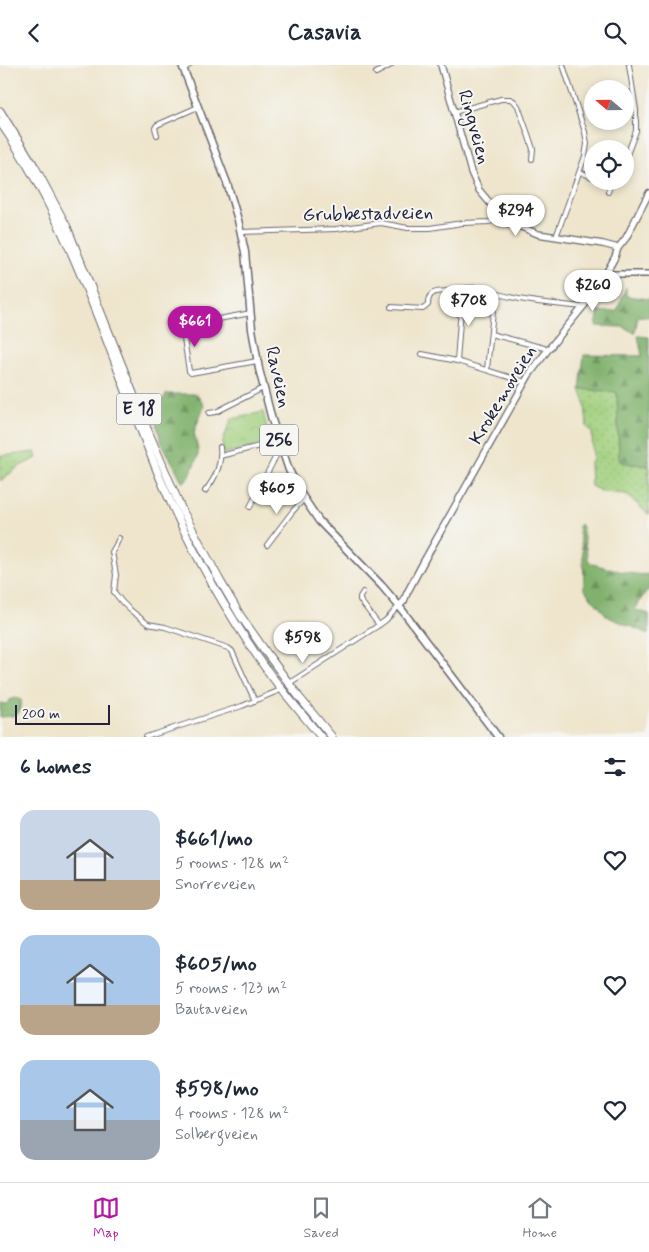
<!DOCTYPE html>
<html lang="en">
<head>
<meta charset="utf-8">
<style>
	body { margin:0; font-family:Mynerve,sans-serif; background:#f6f6f7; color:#1f2937; height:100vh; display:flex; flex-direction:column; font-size:19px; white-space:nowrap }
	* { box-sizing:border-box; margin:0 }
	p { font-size:16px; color:#747a83 }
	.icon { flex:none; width:28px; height:28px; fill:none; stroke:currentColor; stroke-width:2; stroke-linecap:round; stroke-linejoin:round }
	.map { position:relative; height:672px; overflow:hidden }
	.drawer { display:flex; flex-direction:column; background:#fff; flex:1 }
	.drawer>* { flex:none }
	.needle { width:32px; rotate:290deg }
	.controls { position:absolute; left:584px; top:15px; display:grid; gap:10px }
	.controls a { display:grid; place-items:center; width:50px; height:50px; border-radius:50%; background:#fff; box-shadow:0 2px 8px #0003; font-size:25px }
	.scale { position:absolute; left:15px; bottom:12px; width:95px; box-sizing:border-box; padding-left:5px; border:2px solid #22223b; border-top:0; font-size:14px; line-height:18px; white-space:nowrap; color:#22223b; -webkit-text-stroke:4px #f6f6f2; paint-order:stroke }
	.price { position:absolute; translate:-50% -42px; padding:0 11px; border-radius:18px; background:#fff; color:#222; font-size:16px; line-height:32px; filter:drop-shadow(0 1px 2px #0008) }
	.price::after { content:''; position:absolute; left:50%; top:30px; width:15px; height:11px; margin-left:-8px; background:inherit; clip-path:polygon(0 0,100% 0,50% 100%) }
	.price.current { background:#b5179e; color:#fff }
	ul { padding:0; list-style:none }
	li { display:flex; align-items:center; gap:15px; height:125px; padding:0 20px }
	li span { display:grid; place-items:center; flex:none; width:140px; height:100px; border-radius:15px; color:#555 }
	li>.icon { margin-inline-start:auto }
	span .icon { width:60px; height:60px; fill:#fffc; stroke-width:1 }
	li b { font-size:21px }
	h2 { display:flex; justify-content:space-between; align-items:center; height:60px; padding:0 20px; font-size:21px }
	header { display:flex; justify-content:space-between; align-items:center; height:65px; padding:0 20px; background:#fff; font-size:22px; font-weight:700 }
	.tab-bar { display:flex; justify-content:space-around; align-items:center; height:70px; border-top:1px solid #e0e1e3; background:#fff; font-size:14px; color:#747a83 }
	.tab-bar a { display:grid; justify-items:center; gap:2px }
	.tab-bar .current { color:#b5179e }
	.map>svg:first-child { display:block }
</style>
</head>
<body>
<header><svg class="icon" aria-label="back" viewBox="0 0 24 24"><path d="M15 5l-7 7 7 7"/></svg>Casavia<svg class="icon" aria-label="search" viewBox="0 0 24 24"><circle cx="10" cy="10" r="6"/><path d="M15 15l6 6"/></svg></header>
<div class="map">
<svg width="649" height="672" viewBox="0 0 649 672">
	<defs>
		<pattern id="grass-dots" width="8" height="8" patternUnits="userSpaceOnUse" patternTransform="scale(1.25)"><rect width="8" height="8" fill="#a2d07e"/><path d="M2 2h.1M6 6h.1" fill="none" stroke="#8bb26e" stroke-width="1.8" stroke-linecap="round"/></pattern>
		<pattern id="forest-firs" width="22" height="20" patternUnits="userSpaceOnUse" patternTransform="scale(1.25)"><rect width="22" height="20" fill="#81b26d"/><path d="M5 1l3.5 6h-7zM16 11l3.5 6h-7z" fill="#69905b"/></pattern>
		<pattern id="park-crowns" width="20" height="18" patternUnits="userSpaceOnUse" patternTransform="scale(1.25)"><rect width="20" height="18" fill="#a2d07e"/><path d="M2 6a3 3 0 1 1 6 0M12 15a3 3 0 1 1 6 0" fill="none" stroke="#8bb26e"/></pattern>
	</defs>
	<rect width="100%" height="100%" fill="#f6f6f2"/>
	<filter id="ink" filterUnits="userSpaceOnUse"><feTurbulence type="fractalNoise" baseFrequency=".02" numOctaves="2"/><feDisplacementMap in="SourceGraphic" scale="10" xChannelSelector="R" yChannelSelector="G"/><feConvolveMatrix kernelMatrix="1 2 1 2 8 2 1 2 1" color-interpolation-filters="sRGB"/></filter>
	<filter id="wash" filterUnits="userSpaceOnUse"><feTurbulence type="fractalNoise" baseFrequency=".0096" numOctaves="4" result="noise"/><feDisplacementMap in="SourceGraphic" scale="20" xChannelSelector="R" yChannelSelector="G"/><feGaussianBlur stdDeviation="1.12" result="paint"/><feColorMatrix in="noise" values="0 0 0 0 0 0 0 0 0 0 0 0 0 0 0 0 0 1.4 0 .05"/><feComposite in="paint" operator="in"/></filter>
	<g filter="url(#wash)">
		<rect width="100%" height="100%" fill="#eee5cc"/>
		<g fill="url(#grass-dots)" stroke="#62795c">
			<polygon points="580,324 614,326 617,328 619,390 624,398 649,401 649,450 626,429 603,427 591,421 590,397 592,397 593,395 592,366 587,362 585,338"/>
			<polygon points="35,387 37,393 20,401 0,416 0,391"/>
		</g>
		<g fill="url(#forest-firs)" stroke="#526a54">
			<polygon points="626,222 626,231 649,234 649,252 638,251 635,268 623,262 596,261 599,247 617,246"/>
			<polygon points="638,271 649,272 649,401 624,398 621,397 619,395 617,328 616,327 580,324 584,290 642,291"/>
			<polygon points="166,329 197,329 204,341 194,367 198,385 198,391 189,412 183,418 161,376 155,354 157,346"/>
			<path d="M 580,459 L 582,462 L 588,494 L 590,498 C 602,502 638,512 649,509 L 649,524 L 638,538 L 635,544 L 636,545 L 649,549 L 649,569 L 608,552 L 587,528 L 584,523 L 583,489 L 578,461 Z"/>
			<path d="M 15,633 L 21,635 C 24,652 13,651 0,652 L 0,638 L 6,639 L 11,634 Z"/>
		</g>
		<path fill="url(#park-crowns)" stroke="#62795c" d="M 263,347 L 271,377 L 226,388 L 223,388 C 220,376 228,364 232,354 Z"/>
	</g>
	<g filter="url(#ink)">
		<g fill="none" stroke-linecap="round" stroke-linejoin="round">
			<defs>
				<g id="minor">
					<polyline points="183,4 190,0"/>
					<polyline points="376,8 391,0"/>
					<polyline points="454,47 501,34 510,34 514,36 518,41 528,69 533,84 532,94"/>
					<polyline points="157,70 155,63 157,60 198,42"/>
					<polyline points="625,95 636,66 636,45 629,0"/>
					<polyline points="580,107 592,112"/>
					<polyline points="608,127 612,116"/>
					<path d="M 495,153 C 500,160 506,162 514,159"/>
					<polyline points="241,167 336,164 381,158 408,163 430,163 462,158 489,157 492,156 500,148"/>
					<polyline points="556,172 585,91 587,79 585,67 563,0"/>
					<polyline points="467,223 476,223 495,228 487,304"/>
					<path d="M 495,228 C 525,237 553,239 583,242"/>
					<path d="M 391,242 L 423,244 L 428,240 C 428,236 428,232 432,229 C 436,225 454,226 460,228 L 461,243 L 457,296"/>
					<polyline points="251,248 186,260 183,262 183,267 189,306 191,308 257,296"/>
					<polyline points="491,269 544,283 547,286"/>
					<polyline points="422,289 457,296 525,317"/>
					<polyline points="209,348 216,347 263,323"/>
					<polyline points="220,391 279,376"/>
					<path d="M 205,426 C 216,413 222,398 220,382"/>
					<polyline points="250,442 276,391 282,385"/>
					<polyline points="119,473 116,480 112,487 116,510 114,527 122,537 129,544 148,559 165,562 228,583 232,586 255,636"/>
					<polyline points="267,480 292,447 304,434"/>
					<polyline points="363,527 360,532 360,535 379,560"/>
					<polyline points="291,617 379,560 386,555 399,541"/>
					<polyline points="146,672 242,641 278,626"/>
				</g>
				<polyline id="tertiary" points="607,207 611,209 649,209"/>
				<g id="secondary">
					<polyline points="441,0 471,107 479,125 494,143 514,159 538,169 603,179 618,183"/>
					<polyline points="399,541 404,536 407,528 424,496 529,310 547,286 583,242 599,221 615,192 618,183 626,173 649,128"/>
				</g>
				<polyline id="primary" points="182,0 227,118 238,155 245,187 252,264 259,304 272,355 289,405 301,429 319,456 382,521 399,541 498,672"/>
				<g id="motorway">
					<polyline points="0,46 35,102 67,162 148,366 181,443 219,514 240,550 268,590 299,632 332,672"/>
					<path d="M 0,57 C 75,165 110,293 160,413 C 188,479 223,542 264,601 C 282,626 302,649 321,672"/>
				</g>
			</defs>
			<use href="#minor" stroke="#69666e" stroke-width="6"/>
			<use href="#tertiary" stroke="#69666e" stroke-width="8"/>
			<use href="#secondary" stroke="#69666e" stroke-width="8"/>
			<use href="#primary" stroke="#69666e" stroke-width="9"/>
			<use href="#motorway" stroke="#69666e" stroke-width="9"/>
			<use href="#minor" stroke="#fff" stroke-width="4"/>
			<use href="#tertiary" stroke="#fff" stroke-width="5"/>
			<use href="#secondary" stroke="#fff" stroke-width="5.5"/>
			<use href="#primary" stroke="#fff" stroke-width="6"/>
			<use href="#motorway" stroke="#fff" stroke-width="7"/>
		</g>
	</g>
	<g text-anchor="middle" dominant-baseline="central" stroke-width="4" stroke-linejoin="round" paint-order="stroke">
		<g fill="#f6f6f2" stroke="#626272" stroke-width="1">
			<rect x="116.5" y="328.5" width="45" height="31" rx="4"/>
			<rect x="260" y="359.5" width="38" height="31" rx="4"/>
		</g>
		<g font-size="18" font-weight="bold" fill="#22223b">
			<text x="139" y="344">E 18</text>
			<text x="279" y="375">256</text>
		</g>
		<g font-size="19" fill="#22223b" stroke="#f6f6f2">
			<text transform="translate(474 62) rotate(74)">Ringveien</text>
			<text transform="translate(368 149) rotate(-1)">Grubbestadveien</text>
			<text transform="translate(278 312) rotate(77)">Raveien</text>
			<text transform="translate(503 330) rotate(-59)">Krokemoveien</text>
		</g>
	</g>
</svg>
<div class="controls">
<a><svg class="needle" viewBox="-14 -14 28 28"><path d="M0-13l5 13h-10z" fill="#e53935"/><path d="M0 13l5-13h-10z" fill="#747a83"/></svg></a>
<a><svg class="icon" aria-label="locate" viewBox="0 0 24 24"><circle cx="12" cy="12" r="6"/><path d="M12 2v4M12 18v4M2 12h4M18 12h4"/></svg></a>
</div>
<div class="scale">200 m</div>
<b class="price" style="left:516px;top:172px">$294</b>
<b class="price" style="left:593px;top:247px">$260</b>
<b class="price" style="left:469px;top:262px">$708</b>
<b class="price current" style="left:195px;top:283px">$661</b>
<b class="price" style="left:277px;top:450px">$605</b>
<b class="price" style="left:303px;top:599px">$598</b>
</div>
<section class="drawer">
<h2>6 homes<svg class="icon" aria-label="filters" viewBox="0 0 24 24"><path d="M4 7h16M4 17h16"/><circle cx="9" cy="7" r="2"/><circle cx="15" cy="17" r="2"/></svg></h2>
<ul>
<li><span style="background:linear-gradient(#c9d6e8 70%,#b9a48a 0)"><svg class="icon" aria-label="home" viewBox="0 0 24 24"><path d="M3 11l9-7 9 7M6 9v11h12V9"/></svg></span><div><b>$661/mo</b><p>5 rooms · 128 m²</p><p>Snorreveien</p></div><svg class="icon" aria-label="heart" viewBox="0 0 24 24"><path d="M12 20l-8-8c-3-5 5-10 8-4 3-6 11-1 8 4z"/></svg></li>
<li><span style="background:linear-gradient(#a9c7e8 70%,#b9a48a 0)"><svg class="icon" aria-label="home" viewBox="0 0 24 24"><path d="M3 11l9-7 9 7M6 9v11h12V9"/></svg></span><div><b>$605/mo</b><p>5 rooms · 123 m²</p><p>Bautaveien</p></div><svg class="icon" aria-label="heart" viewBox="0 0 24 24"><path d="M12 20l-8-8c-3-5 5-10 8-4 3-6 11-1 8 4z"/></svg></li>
<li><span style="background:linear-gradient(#a9c7e8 60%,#9aa5b1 0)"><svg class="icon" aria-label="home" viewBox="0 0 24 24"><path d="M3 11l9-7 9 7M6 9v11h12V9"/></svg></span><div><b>$598/mo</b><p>4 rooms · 128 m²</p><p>Solbergveien</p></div><svg class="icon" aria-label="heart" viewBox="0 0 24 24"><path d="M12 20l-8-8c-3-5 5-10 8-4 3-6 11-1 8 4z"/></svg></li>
</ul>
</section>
<nav class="tab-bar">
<a class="current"><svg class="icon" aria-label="map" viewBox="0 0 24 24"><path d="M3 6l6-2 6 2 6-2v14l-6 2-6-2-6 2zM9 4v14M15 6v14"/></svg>Map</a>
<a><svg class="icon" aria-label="saved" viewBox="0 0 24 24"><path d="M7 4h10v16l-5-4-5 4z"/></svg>Saved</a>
<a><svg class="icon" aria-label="home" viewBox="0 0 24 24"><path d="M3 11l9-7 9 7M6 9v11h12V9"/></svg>Home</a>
</nav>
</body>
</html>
